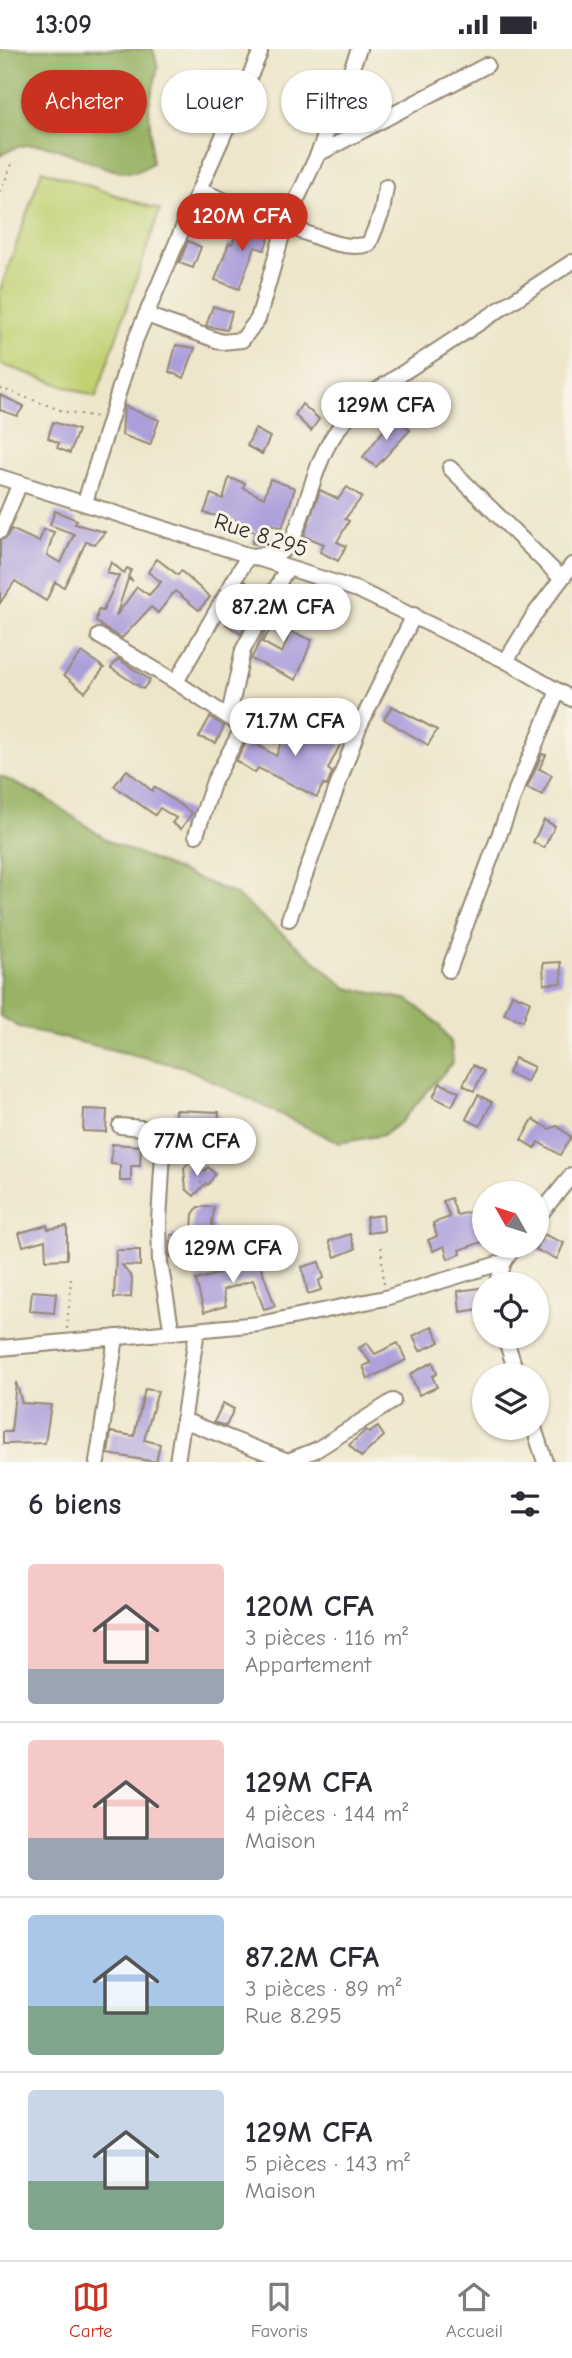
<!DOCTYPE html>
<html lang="fr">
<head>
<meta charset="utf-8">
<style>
	body { margin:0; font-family:"Comic Neue",sans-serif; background:#f2f2f3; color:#2b2b33; height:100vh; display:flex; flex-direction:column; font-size:26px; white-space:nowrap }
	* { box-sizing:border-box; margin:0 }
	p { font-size:23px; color:#7c7c81 }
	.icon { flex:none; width:38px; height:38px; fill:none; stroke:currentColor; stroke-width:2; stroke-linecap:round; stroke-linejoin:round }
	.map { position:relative; height:1413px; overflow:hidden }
	.details { display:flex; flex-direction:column; background:#fff; flex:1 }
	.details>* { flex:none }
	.banner { position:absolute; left:21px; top:21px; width:530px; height:63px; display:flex; gap:14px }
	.needle { width:46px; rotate:309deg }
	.controls { position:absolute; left:472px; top:1132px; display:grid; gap:14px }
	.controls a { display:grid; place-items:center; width:77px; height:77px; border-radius:50%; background:#fff; box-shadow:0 2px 5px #0004; font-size:35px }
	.price { position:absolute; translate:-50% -60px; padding:0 16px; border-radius:24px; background:#fff; color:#222; font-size:23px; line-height:46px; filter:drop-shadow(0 2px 4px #0008) }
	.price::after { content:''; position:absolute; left:50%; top:42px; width:21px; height:16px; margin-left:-10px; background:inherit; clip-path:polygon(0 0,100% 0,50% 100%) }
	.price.active { background:#c8321e; color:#fff }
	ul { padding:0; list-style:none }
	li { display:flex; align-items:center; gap:21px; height:175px; padding:0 28px }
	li+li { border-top:2px solid #e1e1e2 }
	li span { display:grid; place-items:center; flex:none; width:196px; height:140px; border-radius:7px; color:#555 }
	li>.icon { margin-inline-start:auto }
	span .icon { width:84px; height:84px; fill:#fffc; stroke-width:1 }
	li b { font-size:30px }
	h2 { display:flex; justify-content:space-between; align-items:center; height:84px; padding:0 28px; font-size:30px }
	.chip { padding:0 24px; border-radius:32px; background:#fff; box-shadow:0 2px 5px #0004; font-size:24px; line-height:63px }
	.chip.active { background:#c8321e; color:#fff }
	.status { display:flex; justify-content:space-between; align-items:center; height:49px; padding:0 35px; background:#fff; direction:ltr }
	.status svg { height:19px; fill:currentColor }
	.menu { display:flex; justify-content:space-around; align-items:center; height:98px; border-top:2px solid #e1e1e2; background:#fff; font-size:19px; color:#7c7c81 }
	.menu a { display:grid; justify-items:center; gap:4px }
	.menu .active { color:#c8321e }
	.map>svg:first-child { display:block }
</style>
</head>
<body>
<div class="status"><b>13:09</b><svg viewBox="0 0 49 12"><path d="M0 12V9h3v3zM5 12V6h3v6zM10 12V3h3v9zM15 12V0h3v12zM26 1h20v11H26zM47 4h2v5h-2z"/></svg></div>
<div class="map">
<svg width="572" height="1413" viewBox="0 0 572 1413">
	<rect width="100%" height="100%" fill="#f7f3e8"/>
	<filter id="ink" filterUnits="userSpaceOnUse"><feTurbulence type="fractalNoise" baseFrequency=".0143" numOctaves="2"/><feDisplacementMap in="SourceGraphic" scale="14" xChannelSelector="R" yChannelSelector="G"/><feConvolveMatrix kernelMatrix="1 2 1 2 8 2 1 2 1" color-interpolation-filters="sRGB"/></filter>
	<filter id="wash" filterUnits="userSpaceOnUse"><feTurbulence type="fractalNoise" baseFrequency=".00686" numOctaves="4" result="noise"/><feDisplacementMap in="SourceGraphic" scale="28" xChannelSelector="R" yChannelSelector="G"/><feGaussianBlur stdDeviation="1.57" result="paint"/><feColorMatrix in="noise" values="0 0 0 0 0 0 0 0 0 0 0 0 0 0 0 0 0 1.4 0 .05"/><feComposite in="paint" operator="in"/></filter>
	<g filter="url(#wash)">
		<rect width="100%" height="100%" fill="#eee6ca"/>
		<polygon fill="#c1d173" stroke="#7e7e48" stroke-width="2" points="42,121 160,161 96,348 0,315 0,242"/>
		<g fill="#98b365" stroke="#6a6e42" stroke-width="2">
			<path d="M 0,0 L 153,0 L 158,19 L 149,56 L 152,114 C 147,117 140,123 133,123 C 87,125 46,73 0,107 Z"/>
			<polygon points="0,727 44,748 110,793 235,845 347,939 409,951 439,976 451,993 453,1013 400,1074 383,1086 339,1094 184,1018 21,979 0,967"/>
		</g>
		<g id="blocks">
			<g fill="#ab9edb" fill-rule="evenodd">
				<polygon points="189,44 192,67 178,69 175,46"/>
				<polygon points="242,171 272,181 264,201 255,198 239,240 215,231 229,194 232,195"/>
				<polygon points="188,192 201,198 193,219 179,214"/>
				<polygon points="213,257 232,263 227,281 206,277"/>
				<polygon points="176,296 195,299 184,329 169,323"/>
				<polygon points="0,346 24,357 17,367 0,361"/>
				<polygon points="302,355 319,370 311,382 295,366"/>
				<polygon points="124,357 159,371 150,396 122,386"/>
				<polygon points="394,368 410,381 376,418 363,408"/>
				<polygon points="53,373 78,381 70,404 57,399 59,394 48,389"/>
				<polygon points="255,380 270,388 262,405 247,397"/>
				<polygon points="229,429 245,434 243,439 264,449 270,430 295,439 282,479 271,475 264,496 252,494 256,483 233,476 234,471 204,464 211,445 223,450"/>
				<polygon points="347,438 362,448 345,470 349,472 337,493 346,497 338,512 320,503 324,495 304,487 320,441 338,450"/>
				<polygon points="55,462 77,471 75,475 105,483 95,495 86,493 64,538 55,533 46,552 15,532 0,554 0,491 6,489 11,480 39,493 44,480 54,483 47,506 61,514 74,485 50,476"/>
				<polygon points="157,510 178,526 181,522 210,548 199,561 175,542 158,564 151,558 122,589 104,579 96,572 98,561 103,562 119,527 107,524 111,513 124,524 127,519 131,521 128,528 133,532 128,530 116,567 137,538 149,546 161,533 148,523"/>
				<polygon points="245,532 259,542 253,554 257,555 241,585 226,575 239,555 233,552"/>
				<path d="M 293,551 L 303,556 L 291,583 L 312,591 L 296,631 L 251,610 L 274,564 L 286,566 ZM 273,577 L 289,586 L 282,604 L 262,593 Z"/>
				<polygon points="82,603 104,619 85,643 64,626"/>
				<polygon points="118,610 150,631 143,640 111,619"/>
				<polygon points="392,657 437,681 428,696 384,670"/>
				<polygon points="210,668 224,677 216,694 199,688"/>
				<polygon points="291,668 341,694 328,720 332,723 327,737 323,735 317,748 258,719 255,724 236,712 248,690 276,707"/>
				<polygon points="542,705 546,706 539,720 552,726 542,746 527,739"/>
				<polygon points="127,721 152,742 154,738 192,764 181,780 172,774 176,769 160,759 155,766 114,737"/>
				<polygon points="544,771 555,777 544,799 533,793"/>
				<polygon points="561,913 562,934 544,935 543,914"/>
				<polygon points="512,945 530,952 523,972 504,965"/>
				<polygon points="515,1009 534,1018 527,1033 508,1024"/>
				<polygon points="473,1016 484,1022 474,1042 463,1036"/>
				<polygon points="440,1034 459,1043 452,1057 433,1048"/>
				<polygon points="478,1046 492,1053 480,1077 466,1070"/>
				<polygon points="84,1060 107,1061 106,1083 83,1082"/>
				<polygon points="175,1061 219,1063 218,1077 175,1075"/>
				<polygon points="533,1070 549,1080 557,1077 571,1088 560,1106 538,1093 535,1099 521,1091"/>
				<polygon points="112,1095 141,1097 140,1117 131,1117 131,1132 120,1132 120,1116 111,1115"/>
				<polygon points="190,1113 205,1122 208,1118 215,1125 208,1136 206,1134 194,1147 186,1140 184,1119"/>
				<polygon points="451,1149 457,1166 482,1160 485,1192 459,1201 461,1205 448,1210 444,1197 433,1202 428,1191 437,1187 433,1174 450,1168 443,1152"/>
				<polygon points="198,1158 214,1158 212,1175 215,1182 192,1182 193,1165"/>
				<polygon points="383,1166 384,1182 368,1184 366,1168"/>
				<polygon points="47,1176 48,1180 67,1177 67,1210 46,1211 45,1191 23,1197 19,1184"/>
				<polygon points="350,1185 355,1200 335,1208 329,1192"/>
				<polygon points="543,1185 564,1194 557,1210 536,1201"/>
				<polygon points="171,1186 193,1186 193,1209 170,1208"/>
				<polygon points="116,1201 140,1201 140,1217 122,1216 132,1229 131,1248 114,1249"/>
				<polygon points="258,1210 275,1257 264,1260 253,1231 223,1241 226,1257 204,1263 196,1231 218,1225 217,1220 237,1213 238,1216"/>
				<polygon points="319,1213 324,1229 319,1231 321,1241 308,1245 302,1218"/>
				<polygon points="480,1239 480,1260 460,1263 458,1242"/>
				<polygon points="32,1242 56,1244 54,1264 30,1262"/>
				<polygon points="432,1277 440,1293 420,1302 413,1287"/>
				<polygon points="367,1294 375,1305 398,1294 406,1311 368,1330 363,1317 371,1314 359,1299"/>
				<polygon points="433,1313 437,1325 432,1327 437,1338 419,1346 410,1325"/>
				<polygon points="16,1333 22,1354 51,1356 45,1394 3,1395 3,1383 11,1383"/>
				<polygon points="145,1340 158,1342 144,1391 160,1395 156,1413 108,1405 111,1383 134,1387"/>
				<polygon points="223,1354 234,1360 226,1377 214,1373"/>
				<polygon points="378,1378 384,1387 361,1408 349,1396 366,1381 369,1384"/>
			</g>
		</g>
	</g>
	<g filter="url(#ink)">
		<use href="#blocks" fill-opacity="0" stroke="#948874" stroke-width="2"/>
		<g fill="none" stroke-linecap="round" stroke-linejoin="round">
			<defs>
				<g id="minor">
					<polyline points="318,105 487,16"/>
					<polyline points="199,141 260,4"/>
					<path d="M 146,266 L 222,293 L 242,291 L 258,270 L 285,176 C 312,185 341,203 369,195 L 382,163 L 386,138"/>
					<polyline points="450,419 560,528"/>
					<polyline points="0,428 358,541 506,612 572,650"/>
					<polyline points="85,453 132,299 199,141 285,176 318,105 359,0"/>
					<polyline points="0,482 20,434"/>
					<polyline points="99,587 176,633"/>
					<polyline points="506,612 534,566 572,516"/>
					<polyline points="229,666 243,601 287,519"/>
					<path d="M 196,786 L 214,732 L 243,678 L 176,633 L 248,507 L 278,505 L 290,496 C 320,429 311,395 374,343 L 572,213"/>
					<polyline points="289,870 359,678 414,566"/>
					<polyline points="449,921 516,741 558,642"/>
					<polyline points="120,1077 152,1080 164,1087 159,1171 160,1213 172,1284"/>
					<polyline points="537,1169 572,1126"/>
					<polyline points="497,1236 504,1213 515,1197"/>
					<polyline points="505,1288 517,1326"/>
					<polyline points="0,1299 259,1275 385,1249 504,1213"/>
					<polyline points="183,1371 288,1412 316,1401 393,1352"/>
					<polyline points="534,1379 545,1413"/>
					<polyline points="97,1413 116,1288"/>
					<polyline points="177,1413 197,1281"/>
				</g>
			</defs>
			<use href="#minor" stroke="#948874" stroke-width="18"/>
			<g stroke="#948874" stroke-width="2" stroke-dasharray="2 5" stroke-linecap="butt">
				<polyline points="0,143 12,115"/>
				<polyline points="0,339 66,363 99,368"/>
				<polyline points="200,1133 206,1138"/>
				<polyline points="381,1198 384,1237"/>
				<polyline points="67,1280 71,1229"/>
			</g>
			<use href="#minor" stroke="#fff" stroke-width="14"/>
		</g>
	</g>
	<g text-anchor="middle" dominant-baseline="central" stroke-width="6" stroke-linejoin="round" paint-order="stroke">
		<g font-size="23" fill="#3b2a1e" stroke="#f7f3e8">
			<text transform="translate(261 486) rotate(18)">Rue 8.295</text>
		</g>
	</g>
</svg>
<div class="controls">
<a><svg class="needle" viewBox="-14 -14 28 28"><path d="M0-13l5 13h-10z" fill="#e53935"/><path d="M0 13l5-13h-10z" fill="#7c7c81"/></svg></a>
<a><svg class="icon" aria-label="locate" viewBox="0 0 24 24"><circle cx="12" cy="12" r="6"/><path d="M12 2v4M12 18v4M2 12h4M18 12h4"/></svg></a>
<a><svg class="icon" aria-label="layers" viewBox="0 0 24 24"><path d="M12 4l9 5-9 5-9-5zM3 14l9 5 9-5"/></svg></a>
</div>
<b class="price active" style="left:242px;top:204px">120M CFA</b>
<b class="price" style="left:386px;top:393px">129M CFA</b>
<b class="price" style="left:283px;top:595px">87.2M CFA</b>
<b class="price" style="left:295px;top:709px">71.7M CFA</b>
<b class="price" style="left:197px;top:1129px">77M CFA</b>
<b class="price" style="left:233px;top:1236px">129M CFA</b>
<div class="banner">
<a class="chip active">Acheter</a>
<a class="chip">Louer</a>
<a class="chip">Filtres</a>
</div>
</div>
<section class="details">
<h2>6 biens<svg class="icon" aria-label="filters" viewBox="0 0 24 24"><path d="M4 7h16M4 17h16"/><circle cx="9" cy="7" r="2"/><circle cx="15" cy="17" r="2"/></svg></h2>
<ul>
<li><span style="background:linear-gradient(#f6c9c9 75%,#9aa5b1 0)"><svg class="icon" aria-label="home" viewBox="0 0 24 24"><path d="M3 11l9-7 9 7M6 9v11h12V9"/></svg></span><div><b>120M CFA</b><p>3 pièces · 116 m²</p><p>Appartement</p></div></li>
<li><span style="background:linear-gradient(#f6c9c9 70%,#9aa5b1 0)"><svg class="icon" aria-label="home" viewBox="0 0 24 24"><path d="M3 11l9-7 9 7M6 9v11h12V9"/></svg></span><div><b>129M CFA</b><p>4 pièces · 144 m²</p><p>Maison</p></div></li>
<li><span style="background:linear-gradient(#a9c7e8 65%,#7fa58c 0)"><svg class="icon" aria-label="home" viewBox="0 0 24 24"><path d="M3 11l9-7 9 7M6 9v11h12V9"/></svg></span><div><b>87.2M CFA</b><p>3 pièces · 89 m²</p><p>Rue 8.295</p></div></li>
<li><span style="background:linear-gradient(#c9d6e8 65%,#7fa58c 0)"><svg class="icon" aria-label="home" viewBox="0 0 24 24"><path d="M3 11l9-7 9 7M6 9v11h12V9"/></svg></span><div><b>129M CFA</b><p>5 pièces · 143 m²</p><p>Maison</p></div></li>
</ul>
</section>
<nav class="menu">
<a class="active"><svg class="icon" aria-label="map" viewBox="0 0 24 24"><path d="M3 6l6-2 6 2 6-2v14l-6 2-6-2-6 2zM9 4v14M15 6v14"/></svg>Carte</a>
<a><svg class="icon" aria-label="saved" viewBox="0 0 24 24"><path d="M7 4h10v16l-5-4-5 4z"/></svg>Favoris</a>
<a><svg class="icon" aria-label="home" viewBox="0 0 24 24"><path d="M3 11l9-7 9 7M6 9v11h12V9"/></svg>Accueil</a>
</nav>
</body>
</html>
